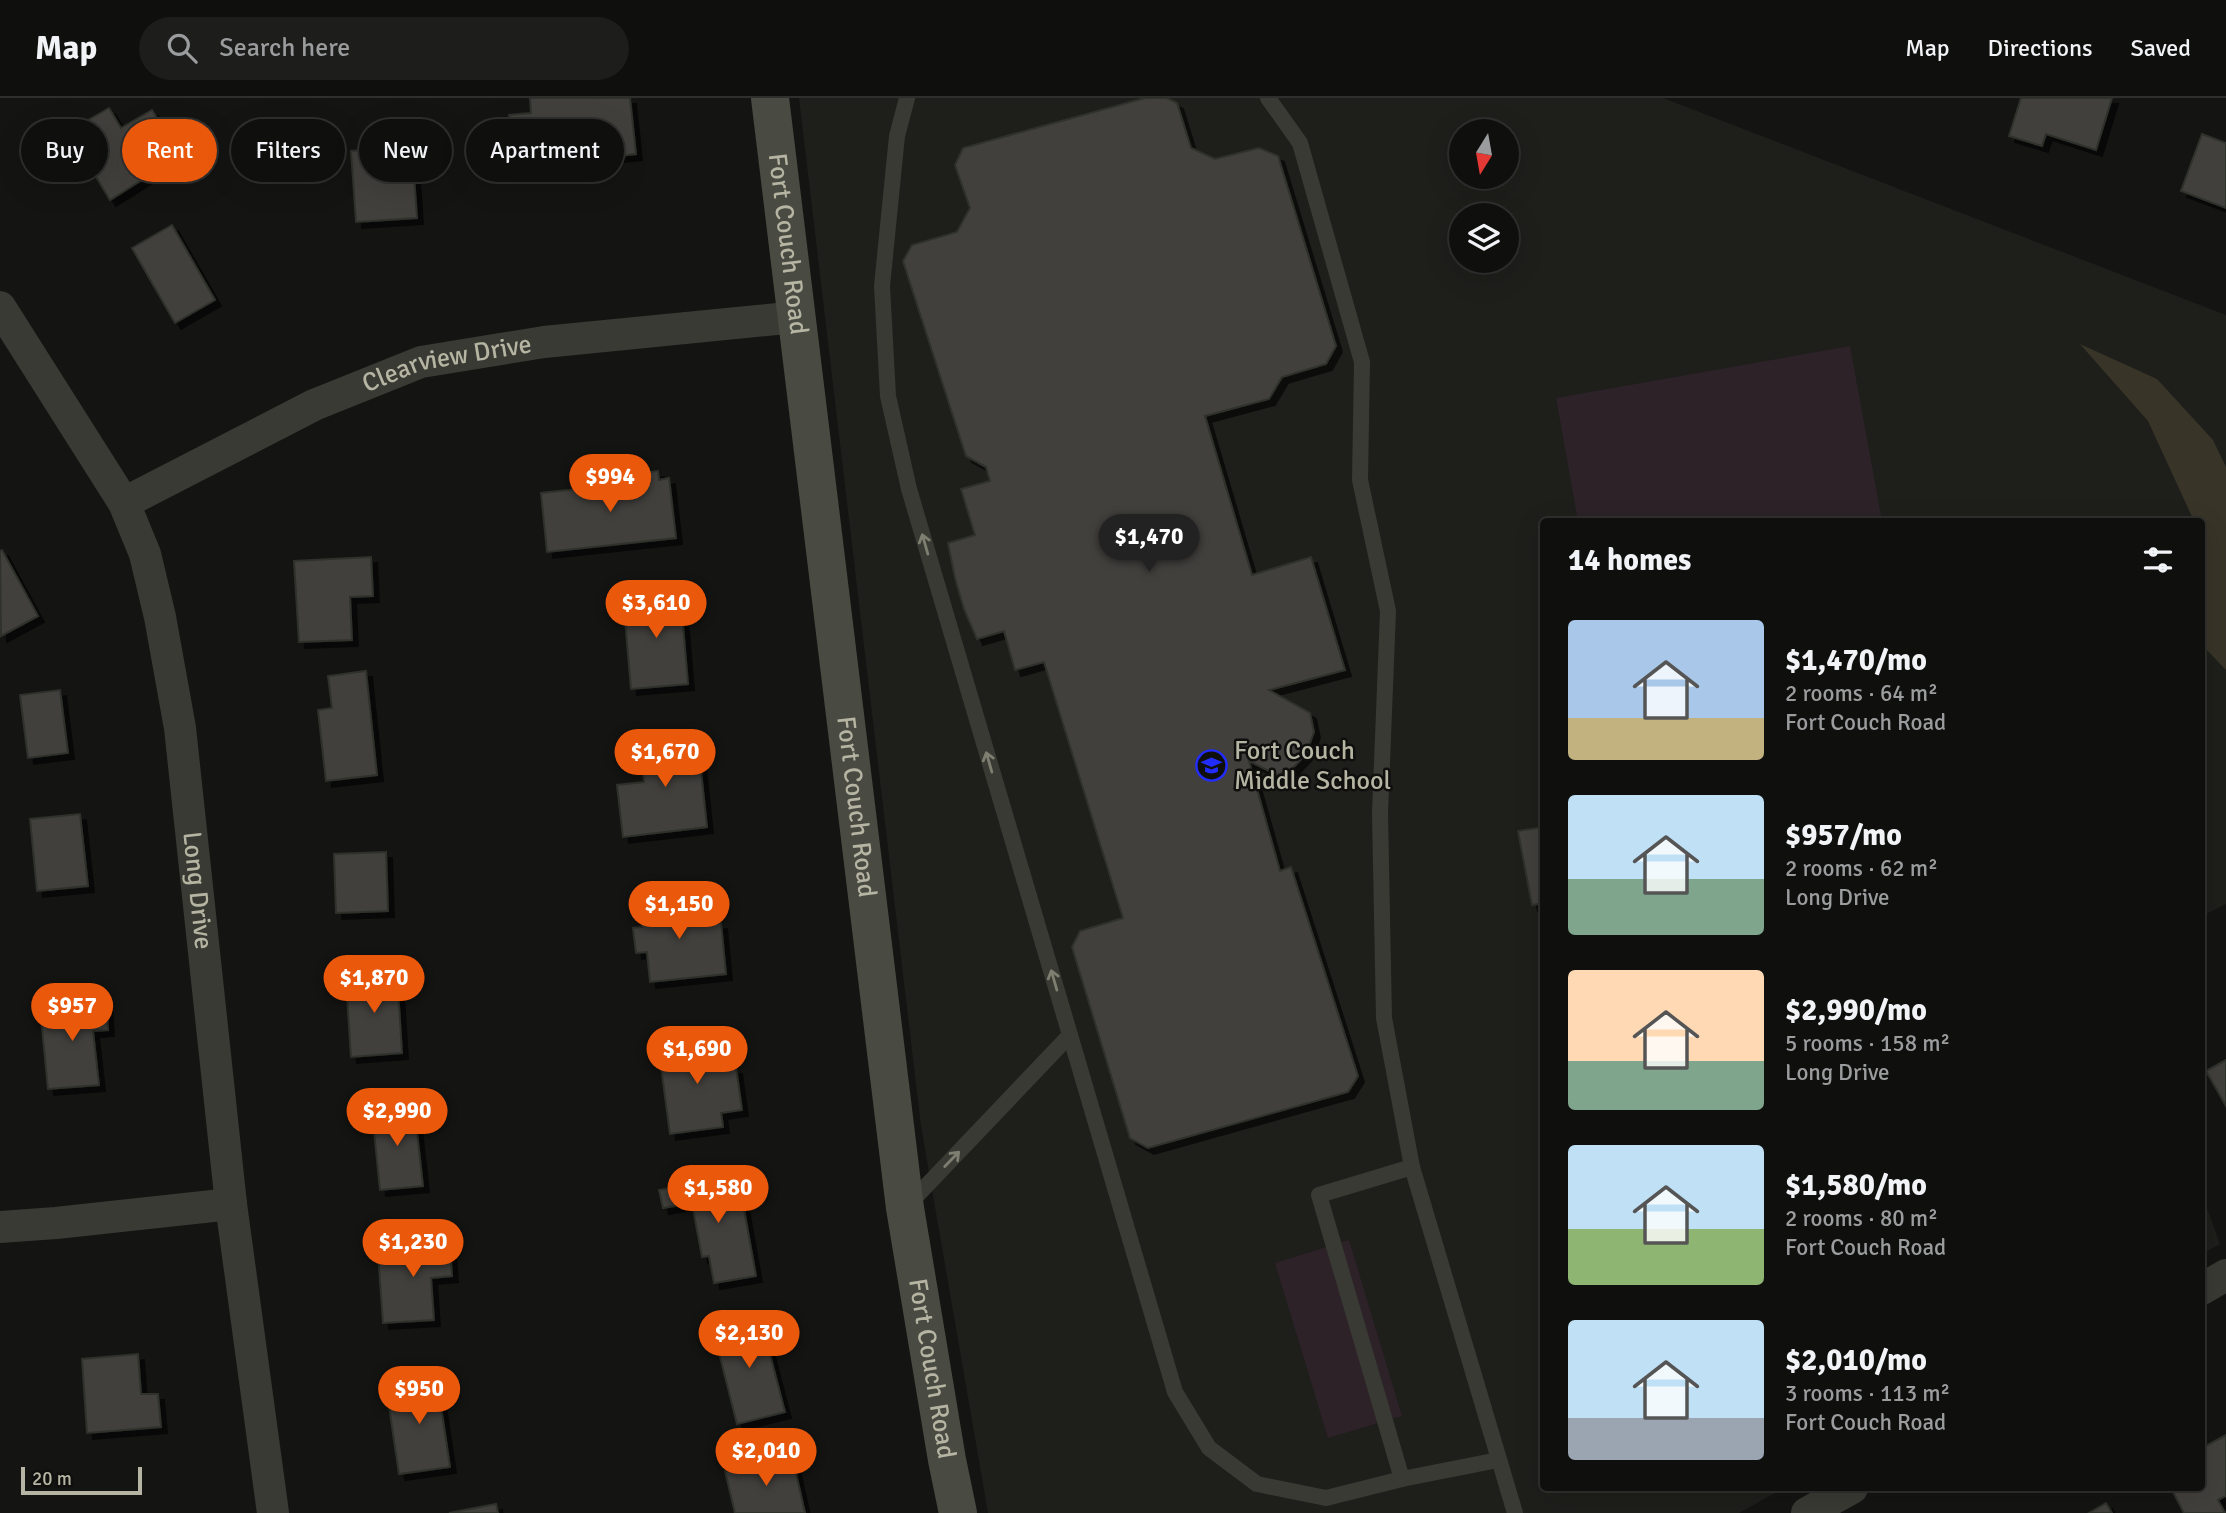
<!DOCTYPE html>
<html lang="en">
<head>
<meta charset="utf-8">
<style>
	body { margin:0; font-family:Signika,sans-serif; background:#1d1d1c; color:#f1f3f6; height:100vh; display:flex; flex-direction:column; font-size:26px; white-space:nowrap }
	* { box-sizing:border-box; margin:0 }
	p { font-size:23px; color:#9b9c9e }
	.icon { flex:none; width:38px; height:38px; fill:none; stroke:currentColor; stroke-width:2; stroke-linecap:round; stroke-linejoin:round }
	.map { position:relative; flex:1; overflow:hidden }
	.sheet { position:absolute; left:1540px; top:420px; width:665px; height:973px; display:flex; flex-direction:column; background:#0f0f0e; border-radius:7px; box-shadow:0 7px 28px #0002,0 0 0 2px #2f2f2e }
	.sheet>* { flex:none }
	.top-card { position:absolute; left:21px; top:21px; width:665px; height:63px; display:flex; gap:14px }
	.needle { width:46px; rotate:191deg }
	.tools { position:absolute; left:1449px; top:21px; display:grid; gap:14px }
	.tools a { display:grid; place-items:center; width:70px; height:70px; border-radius:50%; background:#0f0f0e; box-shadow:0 7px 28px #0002,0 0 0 2px #2f2f2e; font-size:35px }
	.scale { position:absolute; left:21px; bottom:18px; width:121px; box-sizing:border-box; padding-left:7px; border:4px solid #b6b5a3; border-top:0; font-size:19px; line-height:24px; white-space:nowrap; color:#b6b5a3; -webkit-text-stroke:5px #0f0f0e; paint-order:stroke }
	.price { position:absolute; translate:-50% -60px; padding:0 16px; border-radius:24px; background:#ea580c; color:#fff; font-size:23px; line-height:46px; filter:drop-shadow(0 2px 4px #0008) }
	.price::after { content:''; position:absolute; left:50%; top:42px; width:21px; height:16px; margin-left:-10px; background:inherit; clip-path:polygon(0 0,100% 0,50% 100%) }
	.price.selected { background:#222; color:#fff }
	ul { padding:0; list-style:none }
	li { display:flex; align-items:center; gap:21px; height:175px; padding:0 28px }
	li span { display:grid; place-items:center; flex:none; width:196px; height:140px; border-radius:7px; color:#555 }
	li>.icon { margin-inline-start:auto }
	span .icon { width:84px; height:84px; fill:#fffc; stroke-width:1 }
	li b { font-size:30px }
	h2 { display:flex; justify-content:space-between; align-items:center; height:84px; padding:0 28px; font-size:30px }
	.chip { padding:0 24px; border-radius:32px; background:#0f0f0e; box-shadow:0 7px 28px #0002,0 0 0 2px #2f2f2e; font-size:24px; line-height:63px }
	.chip.selected { background:#ea580c; color:#fff }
	header { display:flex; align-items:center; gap:42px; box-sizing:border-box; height:98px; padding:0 35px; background:#0f0f0e; border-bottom:2px solid #2f2f2e }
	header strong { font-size:33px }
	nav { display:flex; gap:38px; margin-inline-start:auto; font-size:24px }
	.search { width:490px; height:63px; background:#1d1d1c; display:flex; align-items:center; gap:18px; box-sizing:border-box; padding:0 24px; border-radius:38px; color:#9b9c9e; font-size:26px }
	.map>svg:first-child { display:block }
</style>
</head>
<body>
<header>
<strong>Map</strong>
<div class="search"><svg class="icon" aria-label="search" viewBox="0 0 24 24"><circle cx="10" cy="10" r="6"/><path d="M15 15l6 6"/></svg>Search here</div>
<nav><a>Map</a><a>Directions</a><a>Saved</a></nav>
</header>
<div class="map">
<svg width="2226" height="1415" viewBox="0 0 2226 1415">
	<defs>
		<filter id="shadow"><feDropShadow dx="6" dy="6" stdDeviation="0" flood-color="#0009"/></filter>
	</defs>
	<rect width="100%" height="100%" fill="#141413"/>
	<g fill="#1e1e1b" fill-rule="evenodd">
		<path d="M 799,0 L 1663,0 L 2226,217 L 2226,806 L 2202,818 L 2202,424 L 1544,424 L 1544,1390 L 1784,1390 L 1739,1415 L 988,1415 L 921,1028 ZM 1461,33 L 1507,33 L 1507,79 L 1461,79 ZM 1461,117 L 1507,117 L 1507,163 L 1461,163 Z"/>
		<polygon points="2202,1096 2220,1146 2202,1156"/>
	</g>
	<g fill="#2c2228">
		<polygon points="1850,248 1882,423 1578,423 1556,300"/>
		<polygon points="1349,1142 1402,1318 1328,1340 1275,1165"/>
	</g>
	<polygon fill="#393428" points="2080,246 2157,281 2213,342 2226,369 2226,572 2202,547 2202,424 2194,423 2148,323"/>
	<g fill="#42413c" stroke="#2f312c" stroke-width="2" filter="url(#shadow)">
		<polygon points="530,0 630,0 636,56 591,61 590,43 513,50 509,17 531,15"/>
		<polygon points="1145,0 1167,0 1177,5 1191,50 1215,61 1259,50 1278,58 1336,248 1326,266 1282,279 1269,301 1205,318 1252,477 1311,459 1345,572 1269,592 1310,615 1314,634 1306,656 1292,671 1277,677 1249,663 1280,773 1291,769 1358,978 1348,994 1148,1050 1130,1040 1072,849 1080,833 1123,820 1044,564 1015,572 1004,533 977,541 964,511 955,480 948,445 975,437 961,391 990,383 986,369 966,358 903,163 912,147 957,134 970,110 955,67 963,50"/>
		<polygon points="2021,0 2112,0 2096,52 2046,36 2042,48 2009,38"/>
		<polygon points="109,10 121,30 152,12 180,58 110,102 69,33"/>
		<polygon points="2202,36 2226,45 2226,110 2181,93"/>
		<polygon points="412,49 417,120 356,124 351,53"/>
		<polygon points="172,127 215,202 175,225 132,150"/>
		<polygon points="658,373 659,382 669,380 676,440 547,454 541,395 617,387 616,378"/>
		<polygon points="2,452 38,518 1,538 0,453"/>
		<polygon points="371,459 373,498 350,499 352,542 299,544 294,463"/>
		<polygon points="680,493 688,586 631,591 623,498"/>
		<polygon points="366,573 377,677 326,683 318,612 332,610 328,578"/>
		<polygon points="60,592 68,655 28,660 20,597"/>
		<polygon points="697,636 707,729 623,739 617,687 644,684 640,643"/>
		<polygon points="80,716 88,788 37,793 30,721"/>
		<polygon points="1544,729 1544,805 1532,807 1518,733"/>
		<polygon points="386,754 388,813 336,815 334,756"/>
		<polygon points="698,800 701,827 721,825 726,876 650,884 647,854 636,855 633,830 642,829 640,806"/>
		<polygon points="397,876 402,955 351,959 346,880"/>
		<polygon points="106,903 108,932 93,933 99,987 48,991 40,909"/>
		<polygon points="715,939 720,973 736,970 742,1012 721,1015 723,1029 670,1036 658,946"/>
		<polygon points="2226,962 2226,1008 2206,973"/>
		<polygon points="414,1008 423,1088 380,1092 372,1013"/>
		<polygon points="738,1078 756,1178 714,1185 709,1158 702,1159 692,1105 663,1110 659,1092"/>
		<polygon points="449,1135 452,1178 431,1180 434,1222 383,1225 378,1154 419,1151 419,1138"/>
		<polygon points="760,1218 785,1314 737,1326 713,1231"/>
		<polygon points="138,1256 141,1296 158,1296 161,1329 87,1335 82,1261"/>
		<polygon points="436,1275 450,1369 399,1376 389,1308 403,1306 399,1281"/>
		<polygon points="2226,1337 2226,1398 2218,1402 2225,1415 2184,1415 2171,1390 2202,1390 2202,1350"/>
		<polygon points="792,1358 805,1415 735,1415 725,1373"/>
		<polygon points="2106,1405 2112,1415 2089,1415"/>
		<polygon points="496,1406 498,1415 449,1415"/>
	</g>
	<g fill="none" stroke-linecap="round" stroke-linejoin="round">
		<g stroke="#393a33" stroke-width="16">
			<polyline points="907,0 897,38 882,188 888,298 909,391 1070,937 909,1106"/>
			<polyline points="1268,0 1300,45 1362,264 1360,382 1388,513 1380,715 1384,920 1412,1069 1515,1415"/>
			<polyline points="1070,937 1175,1294 1209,1350 1257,1386 1326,1400 1402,1381 1498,1362"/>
			<polyline points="1402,1381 1319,1097 1412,1069"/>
		</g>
		<g stroke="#393a33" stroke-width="32">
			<path id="s1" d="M 0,209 L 124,405 L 145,456 L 160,519 L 180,630 L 231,1106 L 273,1415"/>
			<path id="s2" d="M 124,405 L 314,307 L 421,264 L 544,244 L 797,219"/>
			<polyline points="0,1129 56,1125 231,1106"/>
			<polyline points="2202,1191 2226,1177"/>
			<polyline points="1807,1415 1852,1390"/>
		</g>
		<path stroke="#494a41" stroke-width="38" id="s3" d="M 770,0 L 905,1110 L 947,1362 L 958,1415"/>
	</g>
	<defs><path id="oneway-shaft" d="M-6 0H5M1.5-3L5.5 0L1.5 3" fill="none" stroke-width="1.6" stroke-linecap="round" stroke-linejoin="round" transform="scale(1.75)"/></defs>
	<g stroke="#7e7e71">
		<use href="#oneway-shaft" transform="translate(925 446) rotate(-106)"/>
		<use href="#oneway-shaft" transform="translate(989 664) rotate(-106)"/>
		<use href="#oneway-shaft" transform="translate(1054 882) rotate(-106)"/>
		<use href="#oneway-shaft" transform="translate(952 1061) rotate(-46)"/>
	</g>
	<defs>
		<symbol id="school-ring" viewBox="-11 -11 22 22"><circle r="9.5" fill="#0f0f0e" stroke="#222dfd" stroke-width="1.5"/><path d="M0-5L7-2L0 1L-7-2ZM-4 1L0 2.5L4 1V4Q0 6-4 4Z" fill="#222dfd"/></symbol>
	</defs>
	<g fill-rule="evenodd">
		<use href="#school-ring" x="1194" y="650" width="35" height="35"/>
	</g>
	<g text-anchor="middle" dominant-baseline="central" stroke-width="5" stroke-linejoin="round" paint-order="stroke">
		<g font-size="26" fill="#b6b5a3" stroke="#0f0f0e">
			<text stroke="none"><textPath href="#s3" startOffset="147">Fort Couch Road</textPath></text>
			<text stroke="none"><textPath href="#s2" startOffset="354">Clearview Drive</textPath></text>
			<text stroke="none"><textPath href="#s3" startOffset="714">Fort Couch Road</textPath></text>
			<text stroke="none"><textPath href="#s1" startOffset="628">Long Drive</textPath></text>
			<text stroke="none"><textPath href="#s3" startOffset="1281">Fort Couch Road</textPath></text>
		</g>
		<g font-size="26" fill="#b6b5a3" stroke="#0f0f0e" text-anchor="start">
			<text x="1234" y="653">Fort Couch<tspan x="1234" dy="30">Middle School</tspan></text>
		</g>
	</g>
</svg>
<div class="tools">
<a><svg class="needle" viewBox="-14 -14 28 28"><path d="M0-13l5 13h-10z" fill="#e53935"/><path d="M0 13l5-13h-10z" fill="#9b9c9e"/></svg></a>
<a><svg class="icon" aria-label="layers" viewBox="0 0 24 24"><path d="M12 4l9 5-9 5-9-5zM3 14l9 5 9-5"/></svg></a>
</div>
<div class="scale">20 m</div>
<b class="price" style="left:610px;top:416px">$994</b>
<b class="price selected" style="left:1149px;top:476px">$1,470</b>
<b class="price" style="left:656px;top:542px">$3,610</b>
<b class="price" style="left:665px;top:691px">$1,670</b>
<b class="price" style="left:679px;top:843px">$1,150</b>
<b class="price" style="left:374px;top:917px">$1,870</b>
<b class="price" style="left:72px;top:945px">$957</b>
<b class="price" style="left:697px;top:988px">$1,690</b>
<b class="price" style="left:397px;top:1050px">$2,990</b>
<b class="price" style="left:718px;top:1127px">$1,580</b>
<b class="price" style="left:413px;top:1181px">$1,230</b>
<b class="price" style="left:749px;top:1272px">$2,130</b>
<b class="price" style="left:419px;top:1328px">$950</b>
<b class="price" style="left:766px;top:1390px">$2,010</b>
<div class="top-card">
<a class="chip">Buy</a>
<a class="chip selected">Rent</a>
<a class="chip">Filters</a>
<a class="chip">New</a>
<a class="chip">Apartment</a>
</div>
<section class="sheet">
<h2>14 homes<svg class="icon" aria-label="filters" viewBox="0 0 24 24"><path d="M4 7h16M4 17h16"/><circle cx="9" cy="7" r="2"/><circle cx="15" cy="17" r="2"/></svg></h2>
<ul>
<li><span style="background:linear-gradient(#a9c7e8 70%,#c2b280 0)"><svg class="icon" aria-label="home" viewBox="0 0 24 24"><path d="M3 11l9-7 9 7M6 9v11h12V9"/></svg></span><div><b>$1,470/mo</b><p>2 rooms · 64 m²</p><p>Fort Couch Road</p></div></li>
<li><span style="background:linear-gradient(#bfe0f5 60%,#7fa58c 0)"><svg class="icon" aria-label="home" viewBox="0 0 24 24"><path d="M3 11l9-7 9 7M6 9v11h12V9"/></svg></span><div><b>$957/mo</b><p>2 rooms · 62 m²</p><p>Long Drive</p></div></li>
<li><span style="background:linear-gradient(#ffd9b3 65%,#7fa58c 0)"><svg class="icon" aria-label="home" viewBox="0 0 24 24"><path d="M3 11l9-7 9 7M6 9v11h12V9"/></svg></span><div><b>$2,990/mo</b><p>5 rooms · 158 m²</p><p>Long Drive</p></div></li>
<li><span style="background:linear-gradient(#bfe0f5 60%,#8fb573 0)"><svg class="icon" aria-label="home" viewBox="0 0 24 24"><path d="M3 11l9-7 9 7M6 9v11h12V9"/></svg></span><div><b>$1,580/mo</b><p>2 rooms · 80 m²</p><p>Fort Couch Road</p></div></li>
<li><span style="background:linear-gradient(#bfe0f5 70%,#9aa5b1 0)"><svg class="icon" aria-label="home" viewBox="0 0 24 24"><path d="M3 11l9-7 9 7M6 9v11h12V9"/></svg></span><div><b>$2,010/mo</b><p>3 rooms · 113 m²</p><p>Fort Couch Road</p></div></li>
</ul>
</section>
</div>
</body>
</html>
